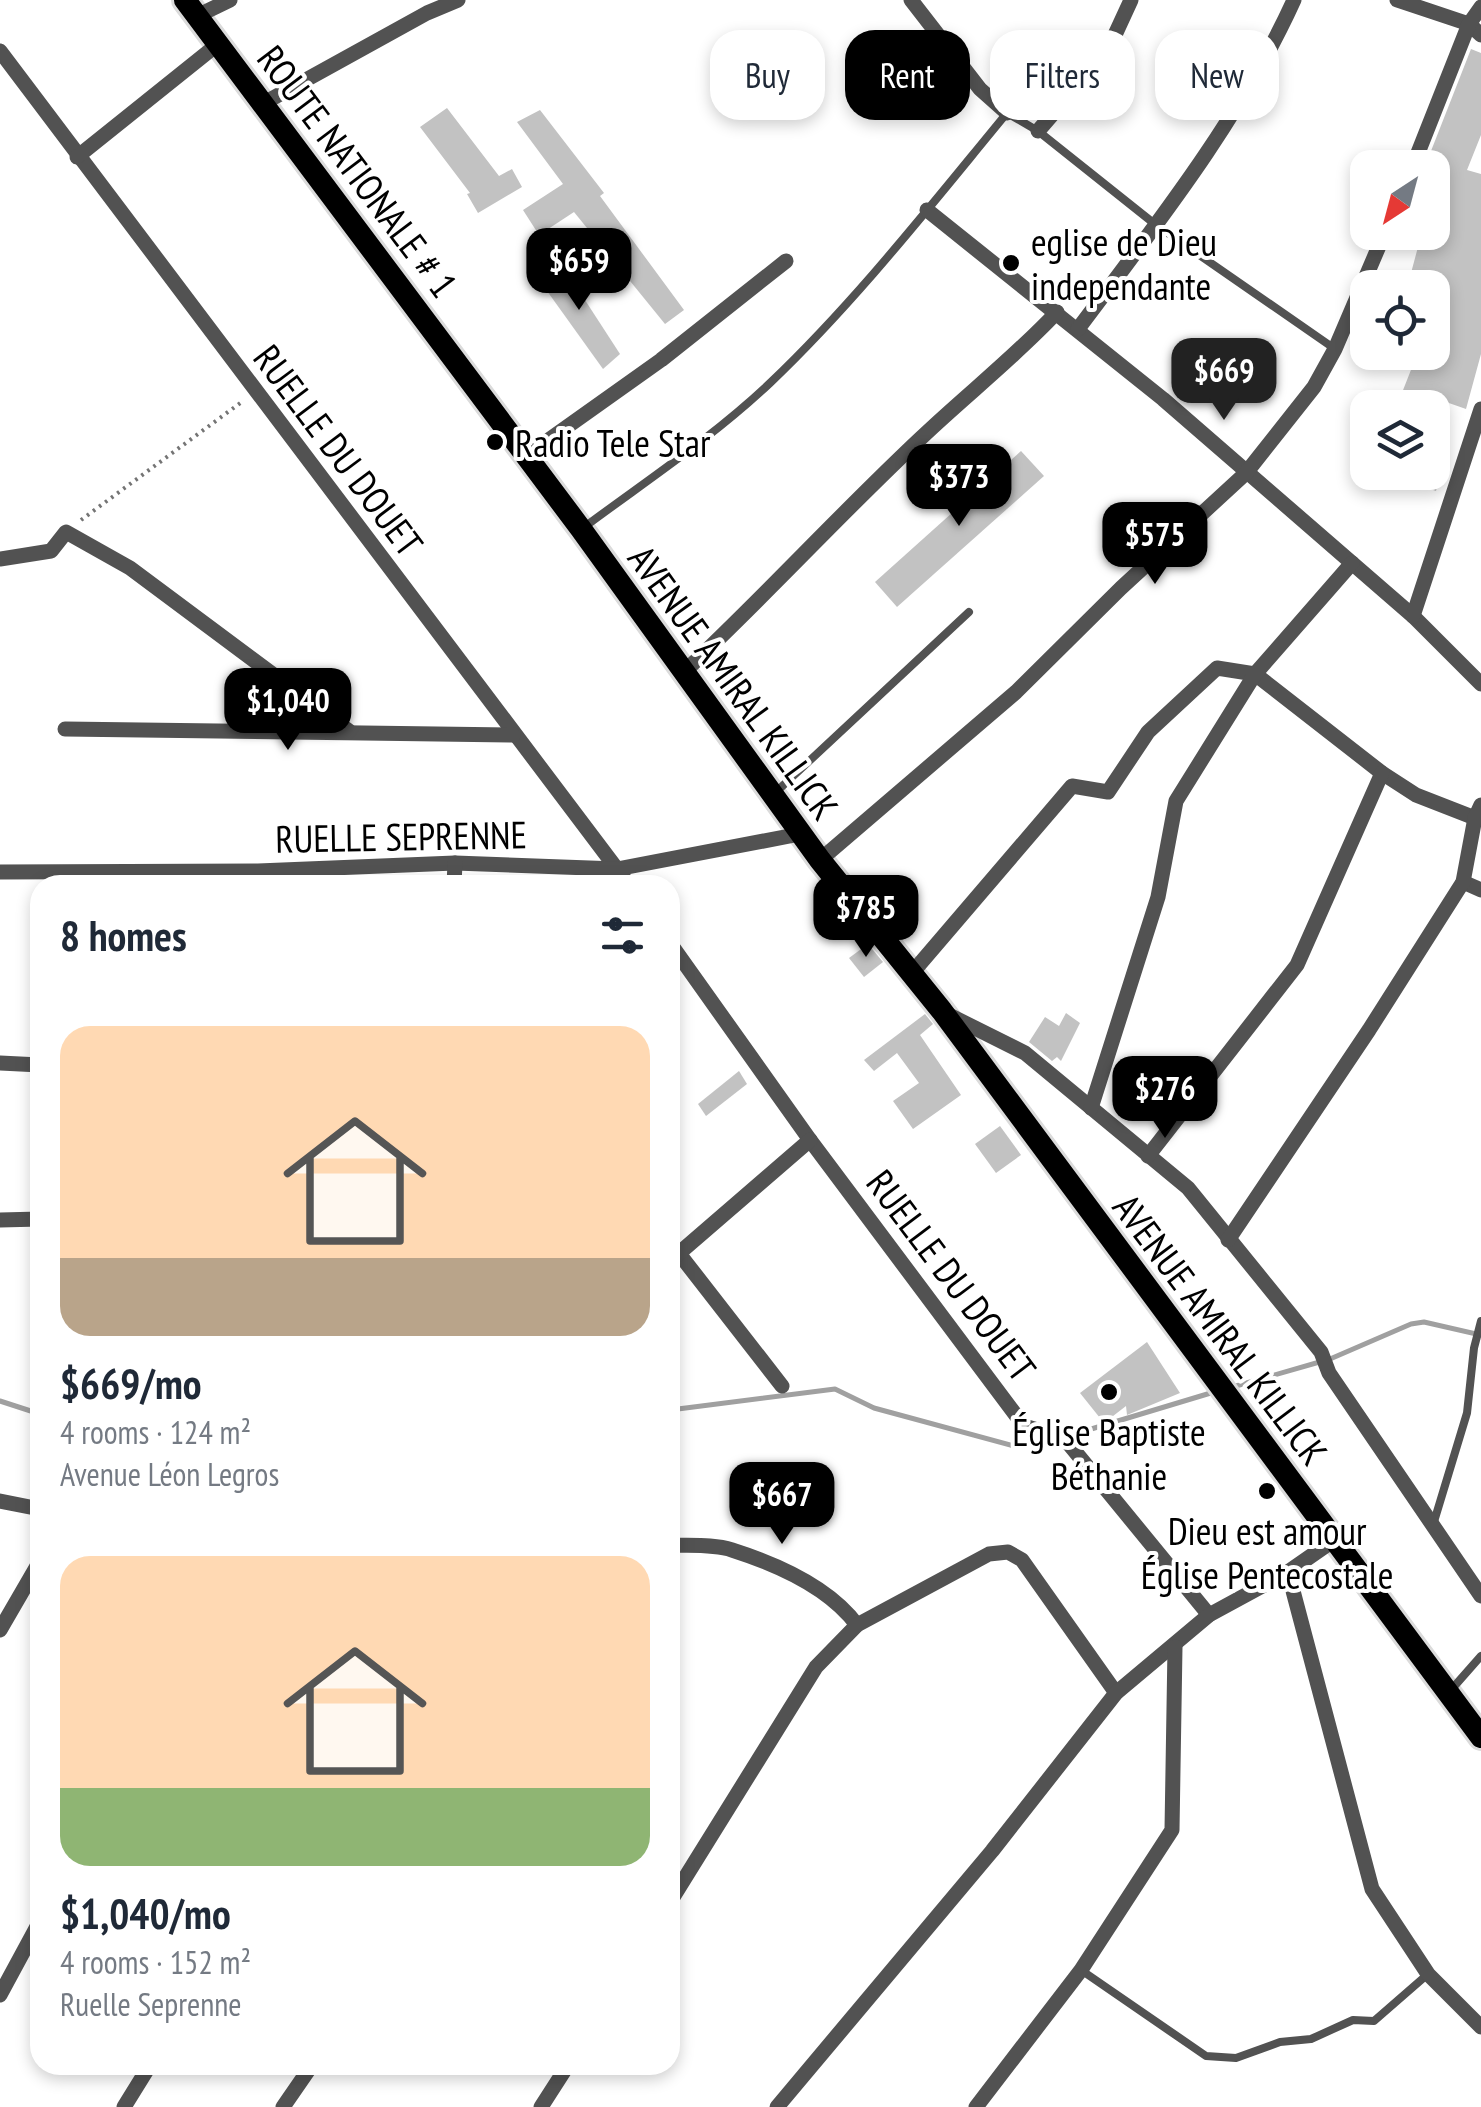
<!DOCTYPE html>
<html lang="en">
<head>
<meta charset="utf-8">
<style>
	body { margin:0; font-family:"PT Sans Narrow",sans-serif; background:#f2f2f3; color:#1f2937; height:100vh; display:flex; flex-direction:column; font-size:38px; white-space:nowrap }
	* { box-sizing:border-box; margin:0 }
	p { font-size:32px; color:#747a83 }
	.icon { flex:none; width:55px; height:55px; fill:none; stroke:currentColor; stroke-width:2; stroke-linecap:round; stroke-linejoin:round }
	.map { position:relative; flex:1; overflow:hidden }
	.sheet { position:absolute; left:30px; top:875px; width:650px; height:1200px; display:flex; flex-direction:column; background:#fff; border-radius:30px; box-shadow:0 5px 15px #0003 }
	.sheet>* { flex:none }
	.top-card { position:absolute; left:710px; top:30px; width:620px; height:90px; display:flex; gap:20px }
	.needle { width:65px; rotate:216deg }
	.tools { position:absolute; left:1350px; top:150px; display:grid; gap:20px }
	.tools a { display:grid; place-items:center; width:100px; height:100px; border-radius:20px; background:#fff; box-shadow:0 5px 15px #0003; font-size:50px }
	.price { position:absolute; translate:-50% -85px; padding:0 22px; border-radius:20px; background:#000; color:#fff; font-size:32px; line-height:65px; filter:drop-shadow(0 2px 5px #0008) }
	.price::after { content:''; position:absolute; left:50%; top:60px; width:30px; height:22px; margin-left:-15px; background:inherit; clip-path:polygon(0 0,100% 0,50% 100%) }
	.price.selected { background:#222; color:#fff }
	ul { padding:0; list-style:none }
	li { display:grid; align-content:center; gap:20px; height:530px; padding:0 30px }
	li span { display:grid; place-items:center; height:310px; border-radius:30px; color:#555 }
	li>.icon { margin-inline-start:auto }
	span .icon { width:180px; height:180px; fill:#fffc; stroke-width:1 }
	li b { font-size:42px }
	h2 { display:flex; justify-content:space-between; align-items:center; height:120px; padding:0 30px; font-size:42px }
	.pill { padding:0 35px; border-radius:30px; background:#fff; box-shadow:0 5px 15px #0003; font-size:35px; line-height:90px }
	.pill.selected { background:#000; color:#fff }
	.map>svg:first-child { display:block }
</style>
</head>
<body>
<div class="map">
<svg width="1481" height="2107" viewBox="0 0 1481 2107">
	<rect width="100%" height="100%" fill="#fff"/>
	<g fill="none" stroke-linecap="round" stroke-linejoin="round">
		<g stroke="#a0a0a0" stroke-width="5">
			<polyline points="1229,1388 1330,1359 1411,1324 1424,1322 1481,1335"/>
			<polyline points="0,1401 40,1414"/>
			<polyline points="670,1410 835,1389 874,1408 1018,1447 1050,1440"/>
			<polyline points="1068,1436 1214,1392"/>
		</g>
	</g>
	<g fill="#c2c2c2">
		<polygon points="1471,49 1481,53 1481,135 1467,170 1481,174 1481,354 1466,409 1426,395 1422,408 1396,408 1418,352 1432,352 1432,288 1407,288 1422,232 1432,232 1432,195 1443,156 1431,151"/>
		<polygon points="447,108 499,176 512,169 522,187 478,213 467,194 470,193 420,127"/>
		<polygon points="540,110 604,193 600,196 684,310 665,324 574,212 539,235 523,210 563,184 517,122"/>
		<polygon points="559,260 620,354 603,369 537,277"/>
		<polygon points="1021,451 1044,476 897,607 875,582"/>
		<polygon points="1388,472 1441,472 1436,491 1388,475"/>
		<polygon points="868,944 883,962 864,977 849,958"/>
		<polygon points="1066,1013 1080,1023 1061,1061 1057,1057 1052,1061 1029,1042 1045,1017 1059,1026"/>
		<polygon points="925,1014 933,1024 920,1035 961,1095 913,1129 893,1101 919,1083 897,1053 874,1071 864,1060"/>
		<polygon points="739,1071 747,1084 706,1116 698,1104"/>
		<polygon points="1000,1126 1021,1155 996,1173 975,1144"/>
		<polygon points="1147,1342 1180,1393 1127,1415 1126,1406 1104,1423 1080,1393"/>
	</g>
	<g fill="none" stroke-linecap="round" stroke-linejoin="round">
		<defs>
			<polyline id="primary" points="185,0 581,529 820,860 942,1011 1481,1737"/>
		</defs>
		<use href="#primary" stroke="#dbdbdb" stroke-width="28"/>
		<polyline stroke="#747474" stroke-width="4" stroke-dasharray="2.5 5" stroke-linecap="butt" points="81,520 243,401"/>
		<g stroke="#525252" stroke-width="8">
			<path d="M 583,528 C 646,481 713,437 770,383 C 856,301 931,205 1007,113 L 1038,131 L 1156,225 L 1335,349"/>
			<polyline points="776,792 969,612"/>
			<polyline points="1433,1525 1467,1413 1474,1348 1481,1321"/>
			<polyline points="1451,1690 1481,1656"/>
			<polyline points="1081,1970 1206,2056 1236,2058 1280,2042 1311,2039 1353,2020 1374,2021 1428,1974"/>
		</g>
		<g stroke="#525252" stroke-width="15">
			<polyline points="911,0 980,89 1007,113"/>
			<polyline points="1397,0 1469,24 1481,35"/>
			<polyline points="197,16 230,0"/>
			<polyline points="0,51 629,885"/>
			<polyline points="264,103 427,13 458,0"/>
			<polyline points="1038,131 1108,50 1131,0"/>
			<polyline points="77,157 218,44"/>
			<polyline points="1412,168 1469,24 1481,7"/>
			<polyline points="927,210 1163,399 1413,616 1481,684"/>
			<path d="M 1078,329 C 1156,225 1240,119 1294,0"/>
			<polyline points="526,456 661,360 786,261"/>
			<polyline points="0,559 51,551 66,532 130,568 349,731"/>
			<polyline points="1413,616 1481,409"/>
			<path d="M 685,671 C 766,595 840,514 921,438 C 966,395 1014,358 1057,312"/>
			<polyline points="65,729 513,735"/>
			<polyline points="820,860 1016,692 1121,588 1246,473 1314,387 1335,349 1385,232"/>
			<polyline points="0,872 258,871 455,863 617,869 800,834"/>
			<polyline points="1463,882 1481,890"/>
			<polyline points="454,885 455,863"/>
			<polyline points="670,943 810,1140 1024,1426 1064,1438 1209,1615"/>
			<polyline points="912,973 1072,786 1108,792 1148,732 1217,668 1255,674 1382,773 1416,795 1475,818"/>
			<polyline points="949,1015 1025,1053 1188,1188 1321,1352 1329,1373 1481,1596"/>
			<polyline points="0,1063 40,1065"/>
			<polyline points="1091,1108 1158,897 1176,801 1255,674 1352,563"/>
			<polyline points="1148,1156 1297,965 1382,773"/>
			<polyline points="0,1220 40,1219"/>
			<polyline points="1228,1240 1369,1030 1463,882 1475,818 1481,805"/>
			<polyline points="670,1242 782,1386"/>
			<polyline points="670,1261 810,1140"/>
			<polyline points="0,1501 40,1509"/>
			<path d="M 670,1545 C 690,1546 713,1544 732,1550 C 776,1564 829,1587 857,1625"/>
			<polyline points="1288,1572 1372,1889 1428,1974 1481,2027"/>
			<polyline points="0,1630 40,1561"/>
			<polyline points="670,1902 816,1667 857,1625 989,1554 1008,1552 1022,1560 1116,1693"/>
			<polyline points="0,1995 40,1921"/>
			<polyline points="124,2107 150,2065"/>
			<polyline points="283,2107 312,2065"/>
			<polyline points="541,2107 568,2065"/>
			<polyline points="777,2107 992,1851 1116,1693 1209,1615 1288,1572 1334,1540"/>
			<polyline points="976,2107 1081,1970 1172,1830 1175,1647"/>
		</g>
		<use href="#primary" stroke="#000" stroke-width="22"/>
	</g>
	<g fill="#000" stroke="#fff" stroke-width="4">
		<circle cx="1011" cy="263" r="10"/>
		<circle cx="495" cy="442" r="10"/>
		<circle cx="1109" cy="1392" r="10"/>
		<circle cx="1267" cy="1491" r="10"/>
	</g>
	<g text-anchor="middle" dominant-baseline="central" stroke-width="8" stroke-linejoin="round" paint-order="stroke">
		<g font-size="38" fill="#000" stroke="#fff">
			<text transform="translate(358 171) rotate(53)">ROUTE NATIONALE # 1</text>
			<text transform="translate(339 450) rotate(53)">RUELLE DU DOUET</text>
			<text transform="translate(734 682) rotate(54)">AVENUE AMIRAL KILLICK</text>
			<text transform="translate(401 836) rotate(-1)">RUELLE SEPRENNE</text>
			<text transform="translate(952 1275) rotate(53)">RUELLE DU DOUET</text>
			<text transform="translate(1221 1329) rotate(53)">AVENUE AMIRAL KILLICK</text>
		</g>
		<g font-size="38" fill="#000" stroke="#fff" text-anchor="start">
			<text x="1031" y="241">eglise de Dieu<tspan x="1031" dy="44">independante</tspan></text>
			<text x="515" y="442">Radio Tele Star</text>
			<text x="1109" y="1431" text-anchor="middle">Église Baptiste<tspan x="1109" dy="44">Béthanie</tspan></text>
			<text x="1267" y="1530" text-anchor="middle">Dieu est amour<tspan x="1267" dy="44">Église Pentecostale</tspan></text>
		</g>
	</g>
</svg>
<div class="tools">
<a><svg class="needle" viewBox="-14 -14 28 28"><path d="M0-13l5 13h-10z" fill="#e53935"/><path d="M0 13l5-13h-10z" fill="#747a83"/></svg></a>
<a><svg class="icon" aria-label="locate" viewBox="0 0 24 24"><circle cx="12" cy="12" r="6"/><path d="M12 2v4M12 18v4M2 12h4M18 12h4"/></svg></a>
<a><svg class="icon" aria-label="layers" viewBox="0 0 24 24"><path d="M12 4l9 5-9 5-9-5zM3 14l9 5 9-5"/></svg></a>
</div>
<b class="price" style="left:579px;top:313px">$659</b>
<b class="price selected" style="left:1224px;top:423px">$669</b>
<b class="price" style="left:959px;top:529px">$373</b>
<b class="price" style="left:1155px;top:587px">$575</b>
<b class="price" style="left:288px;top:753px">$1,040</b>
<b class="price" style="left:866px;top:960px">$785</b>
<b class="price" style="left:1165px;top:1141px">$276</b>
<b class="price" style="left:782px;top:1547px">$667</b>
<div class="top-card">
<a class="pill">Buy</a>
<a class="pill selected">Rent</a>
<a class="pill">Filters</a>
<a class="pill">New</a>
</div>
<section class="sheet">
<h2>8 homes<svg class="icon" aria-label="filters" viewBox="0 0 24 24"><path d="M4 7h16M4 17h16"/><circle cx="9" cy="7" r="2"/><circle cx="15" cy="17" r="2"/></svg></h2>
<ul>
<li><span style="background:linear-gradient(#ffd9b3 75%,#b9a48a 0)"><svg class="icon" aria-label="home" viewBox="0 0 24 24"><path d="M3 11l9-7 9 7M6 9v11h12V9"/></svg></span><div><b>$669/mo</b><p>4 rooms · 124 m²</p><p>Avenue Léon Legros</p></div></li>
<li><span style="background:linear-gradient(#ffd9b3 75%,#8fb573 0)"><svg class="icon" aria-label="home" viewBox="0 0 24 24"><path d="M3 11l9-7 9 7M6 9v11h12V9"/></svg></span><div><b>$1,040/mo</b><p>4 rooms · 152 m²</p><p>Ruelle Seprenne</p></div></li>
</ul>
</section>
</div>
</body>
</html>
